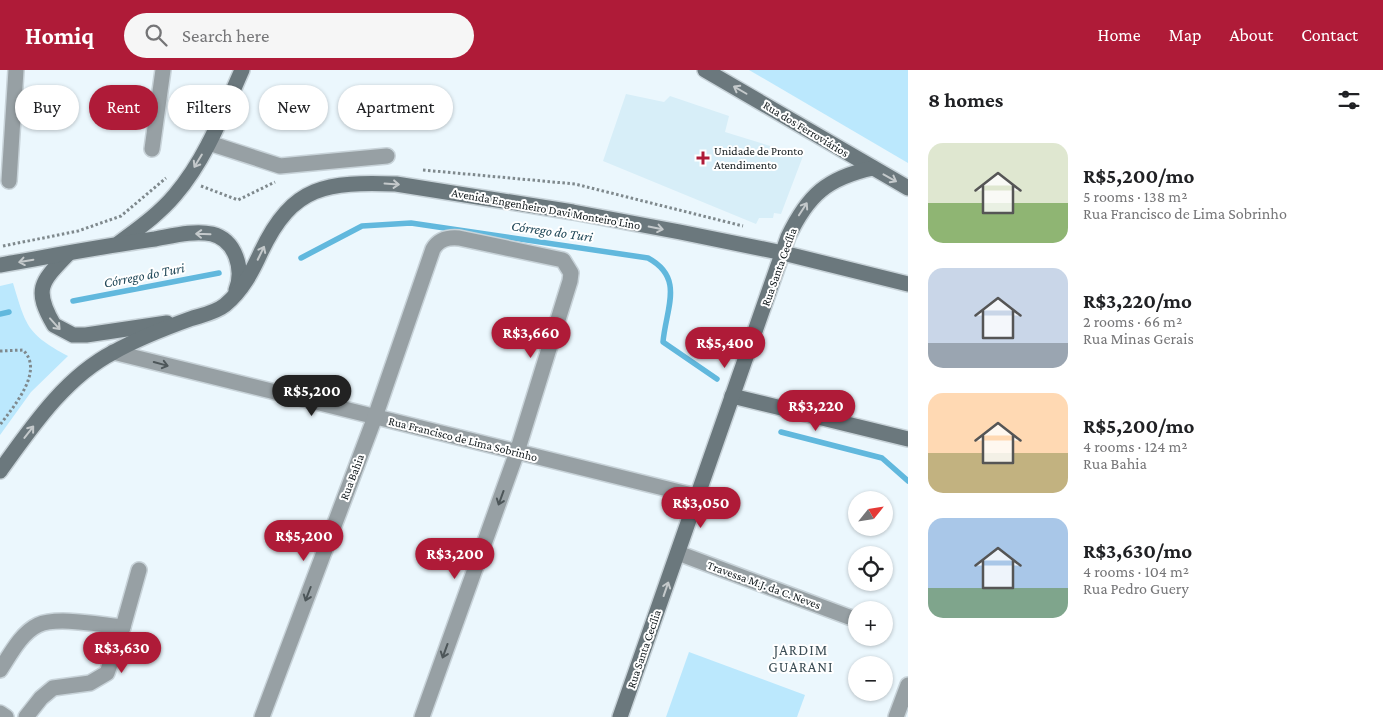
<!DOCTYPE html>
<html lang="en">
<head>
<meta charset="utf-8">
<style>
	body { margin:0; font-family:"Crimson Pro",serif; background:#f6f6f6; color:#202124; height:100vh; display:flex; flex-direction:column; font-size:19px; white-space:nowrap }
	* { box-sizing:border-box; margin:0 }
	p { font-size:16px; color:#757577 }
	.icon { flex:none; width:28px; height:28px; fill:none; stroke:currentColor; stroke-width:2; stroke-linecap:round; stroke-linejoin:round }
	.map { position:relative; flex:1; overflow:hidden }
	.sheet { display:flex; flex-direction:column; background:#fff; width:475px }
	.sheet>* { flex:none }
	.top-card { position:absolute; left:15px; top:15px; width:475px; height:45px; display:flex; gap:10px }
	.needle { width:32px; rotate:60deg }
	.buttons { position:absolute; left:848px; top:421px; display:grid; gap:10px }
	.buttons a { display:grid; place-items:center; width:45px; height:45px; border-radius:50%; background:#fff; box-shadow:0 1px 4px #0004; font-size:25px }
	.price { position:absolute; translate:-50% -42px; padding:0 11px; border-radius:18px; background:#af1b38; color:#fff; font-size:16px; line-height:32px; filter:drop-shadow(0 1px 2px #0008) }
	.price::after { content:''; position:absolute; left:50%; top:30px; width:15px; height:11px; margin-left:-8px; background:inherit; clip-path:polygon(0 0,100% 0,50% 100%) }
	.price.active { background:#222; color:#fff }
	ul { padding:0; list-style:none }
	li { display:flex; align-items:center; gap:15px; height:125px; padding:0 20px }
	li span { display:grid; place-items:center; flex:none; width:140px; height:100px; border-radius:15px; color:#555 }
	li>.icon { margin-inline-start:auto }
	span .icon { width:60px; height:60px; fill:#fffc; stroke-width:1 }
	li b { font-size:21px }
	h2 { display:flex; justify-content:space-between; align-items:center; height:60px; padding:0 20px; font-size:21px }
	.chip { padding:0 18px; border-radius:22px; background:#fff; box-shadow:0 1px 4px #0004; font-size:18px; line-height:45px }
	.chip.active { background:#af1b38; color:#fff }
	header { display:flex; align-items:center; gap:30px; box-sizing:border-box; height:70px; padding:0 25px; background:#af1b38; color:#fff }
	header strong { font-size:24px }
	nav { display:flex; gap:28px; margin-inline-start:auto; font-size:18px }
	.search { width:350px; height:45px; background:#f6f6f6; display:flex; align-items:center; gap:12px; box-sizing:border-box; padding:0 18px; border-radius:28px; color:#757577; font-size:19px }
	main { display:flex; flex:1; min-height:0 }
	.map>svg:first-child { display:block }
</style>
</head>
<body>
<header>
<strong>Homiq</strong>
<div class="search"><svg class="icon" aria-label="search" viewBox="0 0 24 24"><circle cx="10" cy="10" r="6"/><path d="M15 15l6 6"/></svg>Search here</div>
<nav><a>Home</a><a>Map</a><a>About</a><a>Contact</a></nav>
</header>
<main>
<div class="map">
<svg width="908" height="647" viewBox="0 0 908 647">
	<rect width="100%" height="100%" fill="#ebf7fd"/>
	<polygon fill="#d7eef8" points="626,24 664,32 670,26 729,46 725,62 803,86 781,144 774,143 773,148 759,148 756,154 603,91"/>
	<g fill="#bbe8fd">
		<polygon points="749,0 908,0 908,93"/>
		<path d="M 13,213 C 26,256 27,264 68,286 L 31,322 L 0,365 L 0,216 Z"/>
		<polygon points="689,582 805,625 797,647 666,647"/>
	</g>
	<g fill="none" stroke-linecap="round" stroke-linejoin="round">
		<g stroke="#61b8dd" stroke-width="5.5">
			<path d="M 301,188 L 362,156 L 411,153 L 648,188 C 685,208 666,238 663,272 L 717,309"/>
			<polyline points="73,231 219,203"/>
			<polyline points="0,244 9,242"/>
			<polyline points="781,362 882,388 908,411"/>
		</g>
		<defs>
			<g id="street">
				<polyline points="209,73 280,96 387,86"/>
				<polyline points="152,79 163,0"/>
				<polyline points="9,111 16,0"/>
				<polyline points="113,282 696,426"/>
				<polyline points="678,483 849,547"/>
				<path d="M 0,600 C 10,585 21,563 38,555 C 57,546 101,555 123,557"/>
				<polyline points="0,643 6,647"/>
				<polyline points="26,647 41,628 53,618 90,613 107,603 123,557 139,500"/>
				<path d="M 262,647 L 375,347 L 433,179 C 439,169 448,167 459,168 L 563,190 L 571,203 L 570,211 L 517,382 L 422,647"/>
				<polyline points="896,647 908,615"/>
			</g>
			<g id="secondary">
				<polyline points="705,0 908,118"/>
				<path d="M 119,173 C 139,158 159,144 175,125 C 206,89 223,43 242,0"/>
				<path d="M 68,184 C 41,212 33,219 54,255 L 73,265 L 86,265 L 167,253"/>
				<path d="M 0,195 C 52,186 103,176 155,169 C 172,166 194,160 212,164 C 236,170 244,200 236,220"/>
				<polyline points="732,326 908,369"/>
				<path d="M 0,401 C 31,358 65,307 114,282 C 137,269 165,258 190,249 C 202,245 215,243 225,235 C 242,221 252,202 261,182 C 293,114 327,112 396,114 L 573,142 L 680,162 L 783,183 L 908,214"/>
				<path d="M 620,647 L 788,167 C 808,125 827,108 873,98"/>
			</g>
		</defs>
		<use href="#street" stroke="#c8d3d9" stroke-width="18"/>
		<use href="#secondary" stroke="#c8d3d9" stroke-width="18"/>
		<g stroke="#7f898d" stroke-width="3" stroke-dasharray="2.5 2.5" stroke-linecap="butt">
			<polyline points="423,100 575,114 743,156"/>
			<polyline points="201,116 238,130 275,112"/>
			<polyline points="3,176 78,161 121,146 166,108"/>
			<path d="M 0,281 L 23,280 C 45,301 13,337 0,355"/>
		</g>
		<use href="#street" stroke="#97a0a4" stroke-width="15"/>
		<use href="#secondary" stroke="#6b787d" stroke-width="15"/>
	</g>
	<defs><path id="oneway-shaft" d="M-6 0H5M1.5-3L5.5 0L1.5 3" fill="none" stroke-width="1.6" stroke-linecap="round" stroke-linejoin="round" transform="scale(1.25)"/></defs>
	<g stroke="#c4c9cb">
		<use href="#oneway-shaft" transform="translate(740 20) rotate(-150)"/>
		<use href="#oneway-shaft" transform="translate(198 91) rotate(121)"/>
		<use href="#oneway-shaft" transform="translate(890 108) rotate(29)"/>
		<use href="#oneway-shaft" transform="translate(392 114) rotate(4)"/>
		<use href="#oneway-shaft" transform="translate(803 139) rotate(-57)"/>
		<use href="#oneway-shaft" transform="translate(656 158) rotate(11)"/>
		<use href="#oneway-shaft" transform="translate(203 164) rotate(-178)"/>
		<use href="#oneway-shaft" transform="translate(261 183) rotate(-64)"/>
		<use href="#oneway-shaft" transform="translate(26 191) rotate(170)"/>
		<use href="#oneway-shaft" transform="translate(55 254) rotate(48)"/>
		<use href="#oneway-shaft" transform="translate(29 362) rotate(-52)"/>
		<use href="#oneway-shaft" transform="translate(666 519) rotate(-71)"/>
	</g>
	<g stroke="#4d5659">
		<use href="#oneway-shaft" transform="translate(161 294) rotate(15)"/>
		<use href="#oneway-shaft" transform="translate(501 428) rotate(110)"/>
		<use href="#oneway-shaft" transform="translate(308 524) rotate(111)"/>
		<use href="#oneway-shaft" transform="translate(445 581) rotate(110)"/>
	</g>
	<path fill="#af1b38" stroke="#fff" stroke-width="2" d="M700.5 80.5h5v5h5v5h-5v5h-5v-5h-5v-5h5z"/>
	<g text-anchor="middle" dominant-baseline="central" stroke-width="4" stroke-linejoin="round" paint-order="stroke">
		<g font-size="12" fill="#11191c" stroke="#fff">
			<text transform="translate(806 59) rotate(31)">Rua dos Ferroviários</text>
			<text transform="translate(546 139) rotate(10)">Avenida Engenheiro Davi Monteiro Lino</text>
			<text transform="translate(779 197) rotate(-70)">Rua Santa Cecília</text>
			<text transform="translate(463 369) rotate(14)">Rua Francisco de Lima Sobrinho</text>
			<text transform="translate(352 407) rotate(-69)">Rua Bahia</text>
			<text transform="translate(764 515) rotate(20)">Travessa M.J. da C. Neves</text>
			<text transform="translate(644 579) rotate(-71)">Rua Santa Cecília</text>
		</g>
		<g font-size="12" fill="#11191c" stroke="#fff" text-anchor="start">
			<text x="714" y="81">Unidade de Pronto<tspan x="714" dy="14">Atendimento</tspan></text>
		</g>
		<g font-size="14" font-style="italic" fill="#224959" stroke="#fff">
			<text transform="translate(552 161) rotate(8)">Córrego do Turi</text>
			<text transform="translate(144 205) rotate(-11)">Córrego do Turi</text>
		</g>
		<g font-size="15" letter-spacing="1" fill="#3c4e56" stroke="#fff">
			<text x="801" y="580">JARDIM<tspan x="801" dy="17">GUARANI</tspan></text>
		</g>
	</g>
</svg>
<div class="buttons">
<a><svg class="needle" viewBox="-14 -14 28 28"><path d="M0-13l5 13h-10z" fill="#e53935"/><path d="M0 13l5-13h-10z" fill="#757577"/></svg></a>
<a><svg class="icon" aria-label="locate" viewBox="0 0 24 24"><circle cx="12" cy="12" r="6"/><path d="M12 2v4M12 18v4M2 12h4M18 12h4"/></svg></a>
<a>+</a>
<a>−</a>
</div>
<b class="price" style="left:531px;top:289px">R$3,660</b>
<b class="price" style="left:725px;top:299px">R$5,400</b>
<b class="price active" style="left:312px;top:347px">R$5,200</b>
<b class="price" style="left:816px;top:362px">R$3,220</b>
<b class="price" style="left:701px;top:459px">R$3,050</b>
<b class="price" style="left:304px;top:492px">R$5,200</b>
<b class="price" style="left:455px;top:510px">R$3,200</b>
<b class="price" style="left:122px;top:604px">R$3,630</b>
<div class="top-card">
<a class="chip">Buy</a>
<a class="chip active">Rent</a>
<a class="chip">Filters</a>
<a class="chip">New</a>
<a class="chip">Apartment</a>
</div>
</div>
<section class="sheet">
<h2>8 homes<svg class="icon" aria-label="filters" viewBox="0 0 24 24"><path d="M4 7h16M4 17h16"/><circle cx="9" cy="7" r="2"/><circle cx="15" cy="17" r="2"/></svg></h2>
<ul>
<li><span style="background:linear-gradient(#dfe7d0 60%,#8fb573 0)"><svg class="icon" aria-label="home" viewBox="0 0 24 24"><path d="M3 11l9-7 9 7M6 9v11h12V9"/></svg></span><div><b>R$5,200/mo</b><p>5 rooms · 138 m²</p><p>Rua Francisco de Lima Sobrinho</p></div></li>
<li><span style="background:linear-gradient(#c9d6e8 75%,#9aa5b1 0)"><svg class="icon" aria-label="home" viewBox="0 0 24 24"><path d="M3 11l9-7 9 7M6 9v11h12V9"/></svg></span><div><b>R$3,220/mo</b><p>2 rooms · 66 m²</p><p>Rua Minas Gerais</p></div></li>
<li><span style="background:linear-gradient(#ffd9b3 60%,#c2b280 0)"><svg class="icon" aria-label="home" viewBox="0 0 24 24"><path d="M3 11l9-7 9 7M6 9v11h12V9"/></svg></span><div><b>R$5,200/mo</b><p>4 rooms · 124 m²</p><p>Rua Bahia</p></div></li>
<li><span style="background:linear-gradient(#a9c7e8 70%,#7fa58c 0)"><svg class="icon" aria-label="home" viewBox="0 0 24 24"><path d="M3 11l9-7 9 7M6 9v11h12V9"/></svg></span><div><b>R$3,630/mo</b><p>4 rooms · 104 m²</p><p>Rua Pedro Guery</p></div></li>
</ul>
</section>
</main>
</body>
</html>
